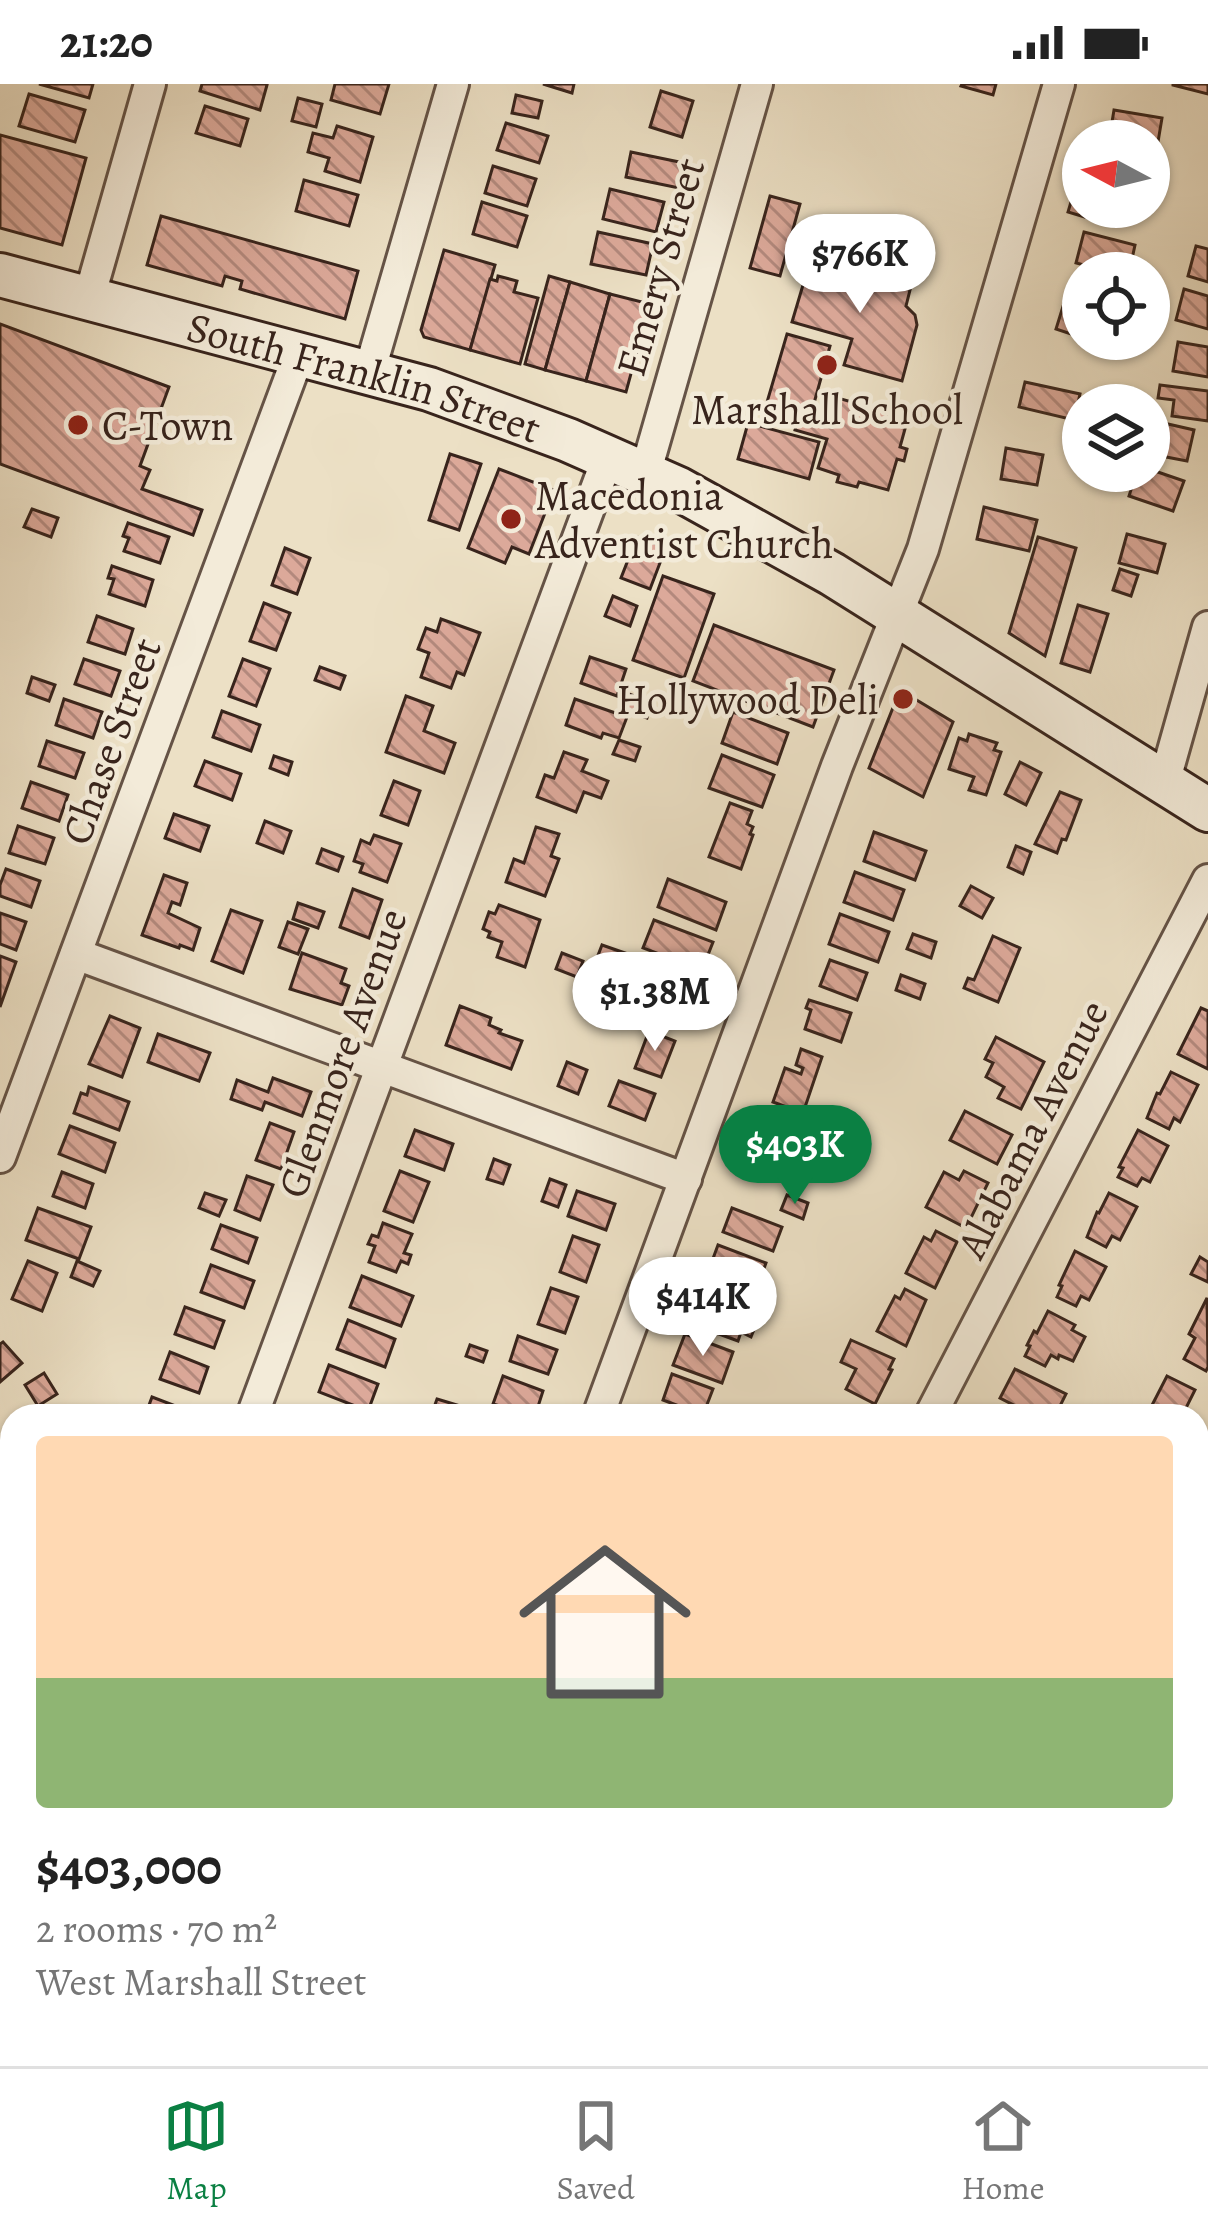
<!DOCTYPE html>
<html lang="en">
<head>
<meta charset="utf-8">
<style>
	body { margin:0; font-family:Alegreya,serif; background:#f6f6f6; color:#222; height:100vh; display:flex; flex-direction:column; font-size:45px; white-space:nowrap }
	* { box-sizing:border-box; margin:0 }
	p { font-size:39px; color:#767676 }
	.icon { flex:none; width:66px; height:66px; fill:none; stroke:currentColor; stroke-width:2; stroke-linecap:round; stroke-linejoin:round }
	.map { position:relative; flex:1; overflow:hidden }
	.side { position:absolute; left:0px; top:1320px; width:1209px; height:663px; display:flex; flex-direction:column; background:#fff; border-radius:36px 36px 0 0; box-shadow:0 3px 9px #0004 }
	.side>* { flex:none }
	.needle { width:78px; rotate:277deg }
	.buttons { position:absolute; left:1062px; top:36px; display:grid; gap:24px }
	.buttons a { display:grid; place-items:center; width:108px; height:108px; border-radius:50%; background:#fff; box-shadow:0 3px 9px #0004; font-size:60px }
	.price { position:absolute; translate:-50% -102px; padding:0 27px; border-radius:42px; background:#fff; color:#222; font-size:39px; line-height:78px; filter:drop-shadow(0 3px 6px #0008) }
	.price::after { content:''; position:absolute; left:50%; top:72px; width:36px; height:27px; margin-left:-18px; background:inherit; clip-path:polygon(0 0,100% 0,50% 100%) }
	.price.selected { background:#0b8043; color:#fff }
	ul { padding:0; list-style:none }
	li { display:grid; align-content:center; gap:24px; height:636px; padding:0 36px }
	li span { display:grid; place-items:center; height:372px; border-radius:12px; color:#555 }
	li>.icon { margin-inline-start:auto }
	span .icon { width:216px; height:216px; fill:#fffc; stroke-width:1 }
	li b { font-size:51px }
	.status { display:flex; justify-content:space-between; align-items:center; height:84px; padding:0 60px; background:#fff; direction:ltr }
	.status svg { height:33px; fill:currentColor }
	.menu { display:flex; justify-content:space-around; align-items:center; height:168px; border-top:3px solid #e0e0e0; background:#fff; font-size:33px; color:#767676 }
	.menu a { display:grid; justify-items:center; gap:6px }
	.menu .selected { color:#0b8043 }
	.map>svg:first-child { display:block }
</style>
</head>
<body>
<div class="status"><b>21:20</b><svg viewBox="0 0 49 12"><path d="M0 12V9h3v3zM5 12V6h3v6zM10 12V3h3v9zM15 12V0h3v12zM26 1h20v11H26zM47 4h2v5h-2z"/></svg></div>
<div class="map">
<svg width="1208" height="1982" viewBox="0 0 1208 1982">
	<defs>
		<pattern id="forest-firs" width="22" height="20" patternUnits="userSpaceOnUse" patternTransform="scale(3)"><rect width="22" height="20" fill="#b8c295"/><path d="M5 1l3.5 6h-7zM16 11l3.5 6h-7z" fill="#979d79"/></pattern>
		<pattern id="building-back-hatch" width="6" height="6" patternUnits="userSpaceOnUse" patternTransform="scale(3)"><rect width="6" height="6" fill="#dca99a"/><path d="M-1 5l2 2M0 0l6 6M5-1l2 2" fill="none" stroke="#b3897d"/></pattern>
	</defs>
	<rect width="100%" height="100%" fill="#ece0c5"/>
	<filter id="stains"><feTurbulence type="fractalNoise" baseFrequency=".00167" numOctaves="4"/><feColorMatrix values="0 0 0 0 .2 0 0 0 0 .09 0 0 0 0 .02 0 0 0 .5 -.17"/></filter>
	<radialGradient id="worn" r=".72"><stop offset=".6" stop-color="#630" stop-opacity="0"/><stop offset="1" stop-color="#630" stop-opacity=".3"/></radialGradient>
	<polygon fill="url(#forest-firs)" stroke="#787358" stroke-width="3" points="1208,1720 1208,1795 1197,1817 1197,1741"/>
	<g fill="url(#building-back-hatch)" stroke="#38241c" stroke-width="3">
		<polygon points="39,0 93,0 89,14"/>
		<polygon points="202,0 265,0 267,1 260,26 200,7"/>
		<polygon points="335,0 389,0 380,30 331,16"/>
		<polygon points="543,0 574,0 572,9"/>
		<polygon points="962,0 996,0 993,11 961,2"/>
		<polygon points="1208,0 1208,10 1173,1 1173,0"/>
		<polygon points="661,7 693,17 682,53 650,43"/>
		<polygon points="29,10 85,26 75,58 19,42"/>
		<polygon points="516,11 542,17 538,34 512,29"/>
		<polygon points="298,14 322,20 316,43 292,37"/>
		<polygon points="205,22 248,35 240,62 196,49"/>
		<polygon points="1114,26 1162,34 1157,64 1149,62 1149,57 1109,56"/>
		<polygon points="506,39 548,52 539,79 497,66"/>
		<polygon points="337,42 373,53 360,98 325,87 329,74 308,68 313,49 333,54"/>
		<polygon points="0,51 86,74 62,161 0,144"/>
		<polygon points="631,68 684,79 679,104 626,93"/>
		<polygon points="493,82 536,95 527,122 485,109"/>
		<polygon points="304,96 358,111 349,142 296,127"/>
		<polygon points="1076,101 1083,103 1083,123 1120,123 1114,142 1068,128"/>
		<polygon points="610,105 664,118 656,148 603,135"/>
		<polygon points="770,112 800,120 780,192 750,184"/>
		<polygon points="482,118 527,132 517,163 473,150"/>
		<polygon points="161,132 358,187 345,235 240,205 242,197 225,192 222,202 147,181"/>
		<polygon points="598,148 653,160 646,191 591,180"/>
		<polygon points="1084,148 1135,161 1129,189 1115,189 1076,179"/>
		<polygon points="1196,162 1208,165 1208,198 1188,192"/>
		<polygon points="444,166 495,181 470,266 424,253 421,246"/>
		<polygon points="811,174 911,202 906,222 915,231 917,241 902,297 844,281 852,255 792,238"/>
		<polygon points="498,192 517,197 514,208 538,214 520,280 470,266 490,195 497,197"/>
		<polygon points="549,192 570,198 545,286 525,280"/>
		<polygon points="570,198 610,210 586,297 545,286"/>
		<polygon points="1184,205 1208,212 1208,245 1176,236"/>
		<polygon points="610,210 650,220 626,308 586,297"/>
		<polygon points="1065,216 1083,222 1083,254 1056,245"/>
		<polygon points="0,240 169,303 140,382 150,386 142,405 202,426 193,451 0,380"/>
		<polygon points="787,250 830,262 809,337 830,343 838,314 908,334 900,363 907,365 904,377 897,375 888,406 859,398 857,403 837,398 839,391 818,384 827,355 795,346 798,335 765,325"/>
		<polygon points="1178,258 1208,263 1208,293 1173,287"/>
		<polygon points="1025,298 1080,310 1074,336 1019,323"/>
		<polygon points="1160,301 1208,307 1208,337 1172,332 1174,316 1158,314"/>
		<polygon points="748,339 819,358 809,395 738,375"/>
		<polygon points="1168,340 1194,346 1187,377 1161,372"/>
		<polygon points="1074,346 1083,348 1083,375 1068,371"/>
		<polygon points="1006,364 1043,371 1037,401 1001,395"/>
		<polygon points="450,370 481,380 459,446 429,436"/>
		<polygon points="499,385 554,406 529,470 512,463 505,479 468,464"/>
		<polygon points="1149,385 1184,397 1173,427 1129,412 1137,387"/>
		<polygon points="984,423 1037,436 1029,467 977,455"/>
		<polygon points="32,425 58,434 51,453 24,443"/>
		<polygon points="128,439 169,453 160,479 124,467 129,454 123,452"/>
		<polygon points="1127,450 1165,460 1157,489 1119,479"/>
		<polygon points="637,453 663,462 660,470 663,471 650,505 621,494"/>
		<polygon points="1038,453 1076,464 1045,572 1009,549"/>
		<polygon points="285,464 310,474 297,510 272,501"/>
		<polygon points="112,482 153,496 145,522 109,510 114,495 108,494"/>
		<polygon points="1120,485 1138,491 1131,512 1113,506"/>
		<polygon points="663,492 714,510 684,594 633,576"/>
		<polygon points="613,512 637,522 630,542 605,532"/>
		<polygon points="264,519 290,529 276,566 250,557"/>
		<polygon points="1078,521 1108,530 1090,588 1061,579"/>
		<polygon points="97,532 133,545 125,570 88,558"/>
		<polygon points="441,535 480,549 464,591 457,588 451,604 421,593 429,569 418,565 426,544 437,548"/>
		<polygon points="714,541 834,586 813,643 693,597"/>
		<polygon points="590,573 626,585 617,612 581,599"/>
		<polygon points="84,575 120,587 111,612 75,600"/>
		<polygon points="243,575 270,585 256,622 229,612"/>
		<polygon points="320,583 345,592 340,605 315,596"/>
		<polygon points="32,593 55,601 49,617 27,609"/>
		<polygon points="900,606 953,638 923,713 869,684"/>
		<polygon points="629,610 652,619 647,634 623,625"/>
		<polygon points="406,612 433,622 424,647 455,659 444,689 386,668"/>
		<polygon points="64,615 102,628 93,654 56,641"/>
		<polygon points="575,615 627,633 619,654 603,649 601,654 566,641"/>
		<polygon points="222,627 260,641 251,667 213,653"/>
		<polygon points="733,628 788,649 777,680 722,659"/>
		<polygon points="969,650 997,659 994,666 1001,668 986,711 969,706 974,693 949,685 959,654 967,657"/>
		<polygon points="619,656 640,663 635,677 613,670"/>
		<polygon points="47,657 84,669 75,694 39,682"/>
		<polygon points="564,668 587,676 582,687 608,697 601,714 584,708 576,728 537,713 545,691 554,694"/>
		<polygon points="722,671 774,691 762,723 709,704"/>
		<polygon points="274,672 292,678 288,691 270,684"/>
		<polygon points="205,677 241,690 232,716 195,702"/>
		<polygon points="1020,678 1041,689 1026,721 1005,710"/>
		<polygon points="394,697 420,707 408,741 381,731"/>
		<polygon points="31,698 68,711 59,737 22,724"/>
		<polygon points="1060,708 1081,716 1066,756 1062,755 1057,769 1035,760"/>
		<polygon points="730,719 752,727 747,740 753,743 750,750 753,751 741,785 709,773"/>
		<polygon points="174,730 209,742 200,767 165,754"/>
		<polygon points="265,737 291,747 283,769 257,759"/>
		<polygon points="18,742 54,754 45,780 9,769"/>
		<polygon points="536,743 559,750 551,772 559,775 545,812 506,798 514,775 524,779"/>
		<polygon points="874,748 926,767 915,796 864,777"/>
		<polygon points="374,751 401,760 387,798 360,788 363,780 354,777 361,756 370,760"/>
		<polygon points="1016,762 1031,768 1023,790 1008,783"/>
		<polygon points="322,765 343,773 338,787 317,779"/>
		<polygon points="6,785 40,797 31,823 0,812 0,801"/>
		<polygon points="855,788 904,806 893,836 844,818"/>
		<polygon points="164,791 187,799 180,821 172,818 168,829 200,844 193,866 180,861 179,864 142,851"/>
		<polygon points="668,795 726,818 716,846 658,823"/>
		<polygon points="971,802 993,814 982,834 960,822"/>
		<polygon points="353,805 382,816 369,854 340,843"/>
		<polygon points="298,819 324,828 318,844 293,835"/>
		<polygon points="499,821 540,836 525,883 497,873 502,858 488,853 490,848 483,845 489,828 495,830"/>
		<polygon points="231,826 262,837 243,889 212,877"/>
		<polygon points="0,829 26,838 16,866 0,860"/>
		<polygon points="840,830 889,848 878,878 829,860"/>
		<polygon points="654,836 713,858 702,886 643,864"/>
		<polygon points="288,838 308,845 298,870 279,863"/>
		<polygon points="913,850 936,858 931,874 907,865"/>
		<polygon points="993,852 1020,864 998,918 964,904 968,894 974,896"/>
		<polygon points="602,861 625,869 620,883 597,874"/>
		<polygon points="302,869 346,885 341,899 349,902 342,921 290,905"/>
		<polygon points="562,869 583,877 577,893 556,885"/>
		<polygon points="0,872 16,878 0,923"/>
		<polygon points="830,876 867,889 857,916 820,902"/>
		<polygon points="901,891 925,900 920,915 896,906"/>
		<polygon points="667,893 692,902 678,940 653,930"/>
		<polygon points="809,916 851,929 841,958 805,945 811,926 806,924"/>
		<polygon points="596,917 624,927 618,943 590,932"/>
		<polygon points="460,922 491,934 489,941 501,946 499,949 522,957 511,985 446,961"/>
		<polygon points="1201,924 1208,927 1208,985 1178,970"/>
		<polygon points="110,932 140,944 122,993 89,980"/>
		<polygon points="649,947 675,957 661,993 635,984"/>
		<polygon points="158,950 210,969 199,997 148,978"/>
		<polygon points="996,953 1044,978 1021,1025 998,1014 1004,1003 986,993 993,979 985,975"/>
		<polygon points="801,965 822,973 803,1029 773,1018 785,984 801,990 803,984 796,981"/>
		<polygon points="567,978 587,986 578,1010 558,1002"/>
		<polygon points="1171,988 1198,1001 1180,1038 1174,1034 1169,1045 1147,1034 1157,1009 1160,1010"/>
		<polygon points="273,994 311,1008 302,1032 265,1018 262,1026 231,1015 237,996 268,1008"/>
		<polygon points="619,997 655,1010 645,1036 609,1022"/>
		<polygon points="89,1003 129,1018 119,1046 74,1029 81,1009 87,1011"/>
		<polygon points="965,1027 1012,1051 997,1080 950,1056"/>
		<polygon points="270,1039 294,1048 281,1085 256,1076"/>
		<polygon points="70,1042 115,1059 105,1088 59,1070"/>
		<polygon points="415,1046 453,1060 444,1086 405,1072"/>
		<polygon points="1138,1046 1168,1062 1150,1098 1142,1094 1137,1102 1118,1093 1123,1084 1119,1083"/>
		<polygon points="762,1047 789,1057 775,1093 748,1083"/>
		<polygon points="494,1075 510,1081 503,1100 487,1095"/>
		<polygon points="400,1087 429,1098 413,1138 384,1127"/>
		<polygon points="964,1087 988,1099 966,1144 926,1123 944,1088 959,1096"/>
		<polygon points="62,1088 93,1100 85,1124 53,1112"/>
		<polygon points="247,1092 273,1101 260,1136 235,1126"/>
		<polygon points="550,1095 566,1101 558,1123 542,1117"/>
		<polygon points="577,1107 615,1120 606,1146 568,1132"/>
		<polygon points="205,1109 226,1116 219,1132 199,1124"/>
		<polygon points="1109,1109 1137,1123 1120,1156 1112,1152 1106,1163 1087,1153 1097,1128 1099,1129"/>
		<polygon points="787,1111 808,1119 803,1135 781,1126"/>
		<polygon points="38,1124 91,1143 79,1175 26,1156"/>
		<polygon points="732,1124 782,1143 773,1167 723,1148"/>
		<polygon points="383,1139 412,1150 404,1169 411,1171 408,1180 401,1177 396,1188 369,1178 375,1162 368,1160 372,1151 378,1153"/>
		<polygon points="221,1141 257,1154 248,1179 212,1165"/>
		<polygon points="936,1147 957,1158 935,1204 906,1189 924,1153 931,1157"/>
		<polygon points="573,1152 599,1161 586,1198 560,1188"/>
		<polygon points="718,1161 766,1179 755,1209 707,1191"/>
		<polygon points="1075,1167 1106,1183 1089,1216 1081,1212 1076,1222 1057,1213 1062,1202 1059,1201"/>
		<polygon points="1200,1173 1208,1178 1208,1198 1191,1190"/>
		<polygon points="28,1177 57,1189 42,1227 12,1215"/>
		<polygon points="77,1177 100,1187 93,1202 71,1193"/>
		<polygon points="211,1181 254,1197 244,1224 201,1208"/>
		<polygon points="362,1192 413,1212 401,1242 350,1223"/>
		<polygon points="551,1204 578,1213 565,1249 538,1240"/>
		<polygon points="905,1205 926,1216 906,1262 877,1247 895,1212 900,1215"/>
		<polygon points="694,1208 749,1226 748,1228 759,1233 751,1253 741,1248 738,1257 689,1239 696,1219 691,1217"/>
		<polygon points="1207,1214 1208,1283 1206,1287 1184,1275 1195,1254 1189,1250"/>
		<polygon points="185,1223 224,1237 214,1264 175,1250"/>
		<polygon points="1048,1227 1075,1241 1072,1246 1085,1253 1073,1277 1059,1271 1058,1275 1051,1271 1045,1282 1025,1272 1030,1262 1027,1261 1034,1247 1037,1249"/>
		<polygon points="348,1236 395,1255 385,1283 337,1265"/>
		<polygon points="685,1250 733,1268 722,1299 673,1281"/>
		<polygon points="518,1252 557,1266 548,1290 510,1277"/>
		<polygon points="851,1256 894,1275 889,1285 892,1286 875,1320 846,1305 856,1285 841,1278"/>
		<polygon points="3,1258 22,1279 0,1298 0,1260"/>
		<polygon points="470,1261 487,1267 483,1278 466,1272"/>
		<polygon points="170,1268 208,1283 199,1309 160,1295"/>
		<polygon points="329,1281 378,1300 368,1327 319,1308"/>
		<polygon points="1015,1285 1066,1310 1055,1332 1035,1332 1000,1314"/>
		<polygon points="44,1289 57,1310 38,1322 25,1301"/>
		<polygon points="672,1290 713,1305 703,1331 663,1316"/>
		<polygon points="503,1292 543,1307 535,1332 493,1320"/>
		<polygon points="1167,1292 1195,1306 1182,1332 1153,1332 1148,1329"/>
		<polygon points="152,1313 189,1327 187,1332 145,1332"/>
		<polygon points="437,1315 457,1321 453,1332 432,1329"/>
		<polygon points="12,1367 12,1403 0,1387 0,1376"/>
		<polygon points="1208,1524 1208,1561 1197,1556 1197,1545"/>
		<polygon points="1197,1565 1208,1570 1208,1619 1197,1613"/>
		<polygon points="1197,1635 1208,1641 1208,1650 1197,1670"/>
		<polygon points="12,1641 12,1682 4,1686 0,1679 0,1648"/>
		<polygon points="12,1743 12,1772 4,1776 0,1769 0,1750"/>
		<polygon points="11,1950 12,1971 18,1971 20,1978 0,1982 0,1954"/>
		<polygon points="192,1971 221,1971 215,1982 184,1982"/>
		<polygon points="361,1971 413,1971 407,1982 382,1982"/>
		<polygon points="506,1971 536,1971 530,1982"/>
		<polygon points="662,1971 699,1971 693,1982 656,1982"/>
		<polygon points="978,1971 1010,1971 1032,1982 972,1982"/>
	</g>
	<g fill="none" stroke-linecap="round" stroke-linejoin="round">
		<defs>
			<g id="minor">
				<polyline points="89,214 150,0"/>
				<polyline points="369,289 453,0"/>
				<polyline points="645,390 757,0"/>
				<polyline points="1164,699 1208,543"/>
				<polyline points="76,870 686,1095"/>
				<polyline points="0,1073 299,270"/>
				<polyline points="252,1332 608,373"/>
				<polyline points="598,1332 837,682 923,465 1059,0"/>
				<polyline points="930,1332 1208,796"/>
				<polyline points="1197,1426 1208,1404"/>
				<polyline points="0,1493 12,1514"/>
				<polyline points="0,1889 12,1883"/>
				<polyline points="279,1982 285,1971"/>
				<polyline points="594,1982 600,1971"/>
				<polyline points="910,1982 916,1971"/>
			</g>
			<g id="secondary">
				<path id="s1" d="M 0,191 L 429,305 L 568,356 L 645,390 L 679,405 L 832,490 L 1208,726"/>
			</g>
			<g id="motorway">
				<polyline points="1197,1915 1208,1894"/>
				<polyline points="1162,1982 1168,1971"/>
			</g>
		</defs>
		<use href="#minor" stroke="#655346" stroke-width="36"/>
		<use href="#secondary" stroke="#38241c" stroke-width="48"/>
		<use href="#motorway" stroke="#38241c" stroke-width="60"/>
		<use href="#minor" stroke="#f3ebd9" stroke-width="30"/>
		<use href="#secondary" stroke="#f3ebd9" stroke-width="42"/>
		<use href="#motorway" stroke="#e6c082" stroke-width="54"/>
	</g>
	<g fill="#8f2418" stroke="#f3ebd9" stroke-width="4.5">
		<circle cx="827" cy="281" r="12"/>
		<circle cx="78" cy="341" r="12"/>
		<circle cx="511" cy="435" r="12"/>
		<circle cx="903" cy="615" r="12"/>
	</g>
	<g text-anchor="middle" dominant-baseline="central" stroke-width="9" stroke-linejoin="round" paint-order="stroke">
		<g font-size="42" fill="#38241c" stroke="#f3ebd9">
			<text transform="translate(660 183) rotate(-74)">Emery Street</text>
			<text stroke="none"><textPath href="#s1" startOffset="378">South Franklin Street</textPath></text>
			<text transform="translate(111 657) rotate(-70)">Chase Street</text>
			<text transform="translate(342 969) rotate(-70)">Glenmore Avenue</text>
			<text transform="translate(1032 1045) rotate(-63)">Alabama Avenue</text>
		</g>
		<g font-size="42" fill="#38241c" stroke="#f3ebd9" text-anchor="start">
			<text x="827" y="325" text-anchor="middle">Marshall School</text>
			<text x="102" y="341">C-Town</text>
			<text x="535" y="411">Macedonia<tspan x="535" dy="48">Adventist Church</tspan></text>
			<text x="879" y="615" text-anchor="end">Hollywood Deli</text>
		</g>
	</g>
	<rect width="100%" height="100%" filter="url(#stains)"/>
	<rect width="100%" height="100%" fill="url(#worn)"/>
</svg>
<div class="buttons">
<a><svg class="needle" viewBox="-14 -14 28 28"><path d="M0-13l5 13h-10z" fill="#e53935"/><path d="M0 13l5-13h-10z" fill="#767676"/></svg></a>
<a><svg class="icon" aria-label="locate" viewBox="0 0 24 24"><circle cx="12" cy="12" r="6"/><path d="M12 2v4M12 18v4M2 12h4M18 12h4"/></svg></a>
<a><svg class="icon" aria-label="layers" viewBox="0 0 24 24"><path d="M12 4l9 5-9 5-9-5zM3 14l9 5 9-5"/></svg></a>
</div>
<b class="price" style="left:860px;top:232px">$766K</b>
<b class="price" style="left:655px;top:970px">$1.38M</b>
<b class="price selected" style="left:795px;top:1123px">$403K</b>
<b class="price" style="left:703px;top:1275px">$414K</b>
<section class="side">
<ul>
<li><span style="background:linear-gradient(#ffd9b3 65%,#8fb573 0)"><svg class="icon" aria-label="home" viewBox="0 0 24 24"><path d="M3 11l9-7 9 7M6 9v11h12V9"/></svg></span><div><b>$403,000</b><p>2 rooms · 70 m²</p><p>West Marshall Street</p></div></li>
</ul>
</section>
</div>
<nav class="menu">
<a class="selected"><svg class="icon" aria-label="map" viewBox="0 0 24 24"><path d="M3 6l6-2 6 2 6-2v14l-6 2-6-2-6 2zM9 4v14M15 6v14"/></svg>Map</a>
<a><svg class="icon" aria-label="saved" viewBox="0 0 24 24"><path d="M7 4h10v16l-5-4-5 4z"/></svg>Saved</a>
<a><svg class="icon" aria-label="home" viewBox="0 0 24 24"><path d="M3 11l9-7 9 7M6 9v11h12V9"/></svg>Home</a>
</nav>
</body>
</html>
